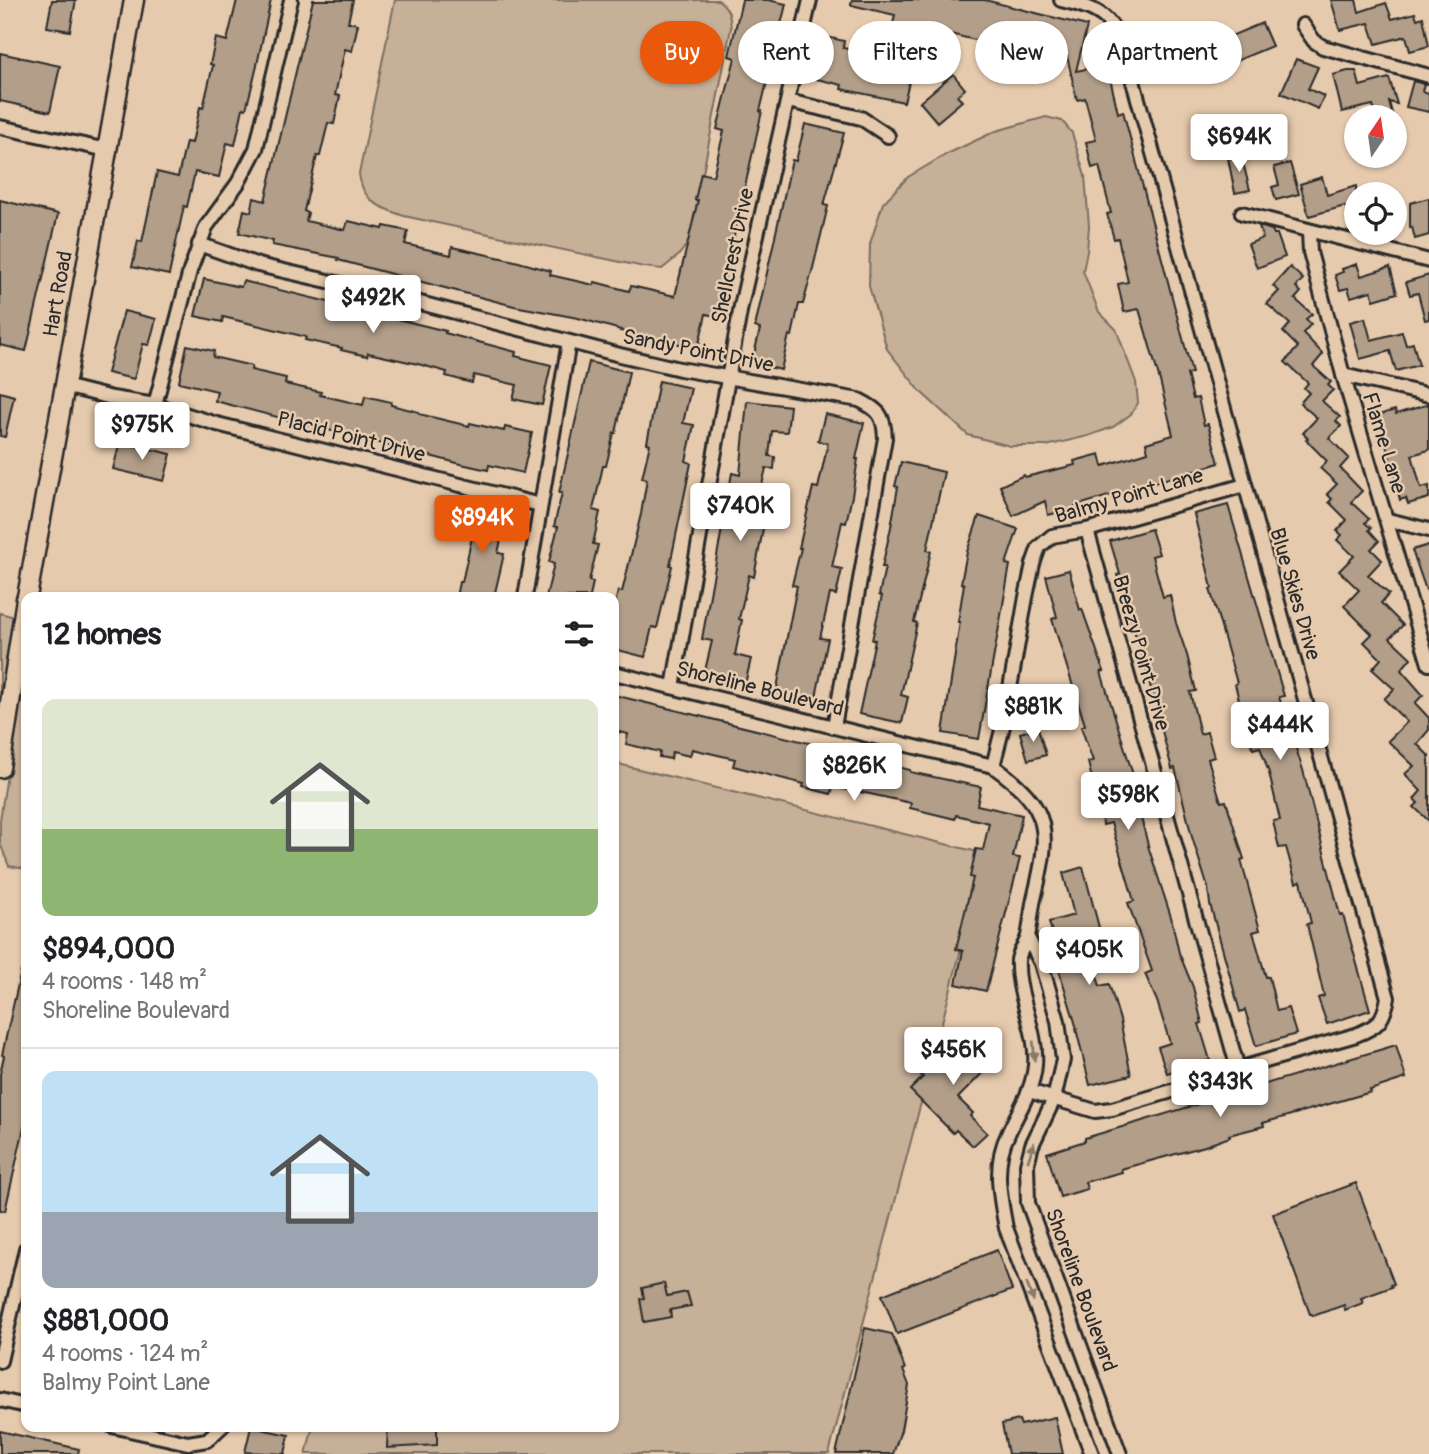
<!DOCTYPE html>
<html lang="en">
<head>
<meta charset="utf-8">
<style>
	body { margin:0; font-family:Pangolin,sans-serif; background:#f6f6f6; color:#202124; height:100vh; display:flex; flex-direction:column; font-size:26px; white-space:nowrap }
	* { box-sizing:border-box; margin:0 }
	p { font-size:23px; color:#757577 }
	.icon { flex:none; width:38px; height:38px; fill:none; stroke:currentColor; stroke-width:2; stroke-linecap:round; stroke-linejoin:round }
	.map { position:relative; flex:1; overflow:hidden }
	.details { position:absolute; left:21px; top:592px; width:598px; height:840px; display:flex; flex-direction:column; background:#fff; border-radius:14px; box-shadow:0 2px 5px #0004 }
	.details>* { flex:none }
	.banner { position:absolute; left:640px; top:21px; width:665px; height:63px; display:flex; gap:14px }
	.needle { width:46px; rotate:13deg }
	.buttons { position:absolute; left:1344px; top:105px; display:grid; gap:14px }
	.buttons a { display:grid; place-items:center; width:63px; height:63px; border-radius:50%; background:#fff; box-shadow:0 2px 5px #0004; font-size:35px }
	.price { position:absolute; translate:-50% -60px; padding:0 16px; border-radius:7px; background:#fff; color:#222; font-size:23px; line-height:46px; filter:drop-shadow(0 2px 4px #0008) }
	.price::after { content:''; position:absolute; left:50%; top:42px; width:21px; height:16px; margin-left:-10px; background:inherit; clip-path:polygon(0 0,100% 0,50% 100%) }
	.price.active { background:#ea580c; color:#fff }
	ul { padding:0; list-style:none }
	li { display:grid; align-content:center; gap:14px; height:371px; padding:0 21px }
	li+li { border-top:2px solid #e0e0e0 }
	li span { display:grid; place-items:center; height:217px; border-radius:14px; color:#555 }
	li>.icon { margin-inline-start:auto }
	span .icon { width:126px; height:126px; fill:#fffc; stroke-width:1 }
	li b { font-size:30px }
	h2 { display:flex; justify-content:space-between; align-items:center; height:84px; padding:0 21px; font-size:30px }
	.pill { padding:0 24px; border-radius:32px; background:#fff; box-shadow:0 2px 5px #0004; font-size:24px; line-height:63px }
	.pill.active { background:#ea580c; color:#fff }
	.map>svg:first-child { display:block }
</style>
</head>
<body>
<div class="map">
<svg width="1429" height="1454" viewBox="0 0 1429 1454">
	<rect width="100%" height="100%" fill="#e6caad"/>
	<filter id="ink" filterUnits="userSpaceOnUse"><feTurbulence type="fractalNoise" baseFrequency=".0143" numOctaves="2"/><feDisplacementMap in="SourceGraphic" scale="14" xChannelSelector="R" yChannelSelector="G"/><feConvolveMatrix kernelMatrix="1 2 1 2 8 2 1 2 1" color-interpolation-filters="sRGB"/></filter>
	<g filter="url(#ink)">
		<g fill="#c7b098" stroke="#796e62" stroke-width="2">
			<path d="M 395,0 L 718,0 C 729,8 730,14 731,28 L 690,240 L 678,256 L 662,269 L 644,267 L 404,216 C 381,208 362,202 359,174 Z"/>
			<polygon points="1046,117 1062,121 1072,133 1085,176 1089,226 1087,251 1083,271 1099,312 1116,329 1136,382 1138,403 1131,414 1113,427 1088,436 1046,446 1010,446 968,435 921,392 887,349 869,286 870,244 883,203 908,177 947,154 996,131"/>
			<polygon points="0,613 15,617 0,715"/>
			<polygon points="26,651 26,869 9,866 0,843 0,820"/>
			<polygon points="614,763 986,854 829,1454 306,1454 313,1426 614,1426"/>
		</g>
		<g fill="#b29e89" stroke="#2b2b2b" stroke-width="2">
			<polygon points="52,0 76,0 70,31 47,27"/>
			<polygon points="237,0 271,0 255,74 246,109 243,108 235,145 227,143 219,177 195,172 187,207 184,206 169,275 132,267 138,241 142,242 157,172 178,177 186,142 192,143 200,107 203,108 213,65 210,64 216,38 227,41"/>
			<polygon points="313,0 353,0 348,22 358,24 352,51 345,49 335,95 340,96 334,124 328,123 320,156 317,156 304,211 308,213 306,221 345,230 348,221 383,229 384,226 408,231 405,244 451,255 452,247 515,261 551,271 550,275 594,285 595,282 629,291 631,286 675,296 698,200 695,200 701,173 713,176 724,131 717,129 735,58 729,56 742,0 768,0 786,4 760,111 762,111 716,316 706,314 698,348 620,331 621,330 578,318 514,306 338,260 339,258 272,245 273,241 239,233 244,210 251,212 254,198 265,201"/>
			<polygon points="852,0 985,0 1087,26 1076,71 1107,65 1118,113 1123,111 1192,373 1187,374 1193,399 1198,398 1204,425 1208,424 1219,463 1075,506 1076,508 1048,515 1045,501 1013,516 1000,486 1024,475 1025,477 1075,465 1074,461 1100,454 1103,466 1148,452 1146,443 1173,435 1160,381 1139,309 1124,312 1118,284 1128,282 1118,238 1114,239 1107,214 1111,213 1099,166 1092,168 1086,142 1096,140 1085,98 1077,100 1067,56 1044,51 1043,56 920,27 919,30 893,24 895,15 851,5"/>
			<polygon points="1331,0 1356,0 1359,12 1386,3 1392,19 1415,13 1417,19 1423,17 1429,46 1410,51 1406,36 1376,44 1369,23 1340,30"/>
			<polygon points="1262,23 1272,46 1236,61 1226,38"/>
			<polygon points="818,35 844,41 843,48 914,62 904,102 841,89 842,85 808,77"/>
			<polygon points="0,53 60,66 50,112 0,101"/>
			<polygon points="1296,59 1318,67 1308,89 1324,96 1318,109 1281,93"/>
			<polygon points="1348,71 1356,71 1360,86 1389,78 1397,104 1389,102 1393,117 1376,117 1373,105 1342,112 1333,75"/>
			<polygon points="953,74 965,89 957,96 962,101 937,122 920,102"/>
			<polygon points="1413,81 1424,84 1422,91 1429,93 1429,112 1406,107"/>
			<polygon points="805,124 844,133 824,205 828,206 813,268 803,304 799,304 792,336 789,335 781,370 752,363 760,329 755,327 792,160 796,161"/>
			<polygon points="1241,155 1250,190 1235,193 1228,158"/>
			<polygon points="1290,163 1299,194 1276,200 1272,187 1279,185 1274,167"/>
			<polygon points="1322,177 1327,195 1356,186 1356,231 1354,231 1345,206 1309,216 1300,184"/>
			<polygon points="1429,198 1429,235 1415,239 1412,227 1410,228 1410,203"/>
			<polygon points="0,200 58,214 26,351 0,345"/>
			<polygon points="1259,226 1272,230 1274,234 1277,234 1285,257 1257,268 1248,244 1263,238"/>
			<polygon points="1357,264 1361,276 1390,267 1397,293 1374,300 1371,291 1351,297 1348,288 1340,290 1335,275 1343,272 1342,269"/>
			<polygon points="1290,267 1303,279 1296,287 1301,292 1295,299 1312,314 1306,319 1311,324 1303,333 1323,354 1313,366 1331,382 1328,385 1333,390 1322,401 1340,417 1336,421 1341,426 1329,438 1349,458 1340,468 1362,491 1351,502 1369,519 1365,523 1371,528 1369,530 1379,541 1371,549 1382,560 1368,575 1389,594 1381,603 1403,625 1390,638 1411,658 1401,670 1423,695 1415,703 1429,718 1429,730 1417,744 1429,756 1429,821 1414,807 1418,803 1414,799 1421,791 1405,774 1414,766 1388,741 1407,722 1384,699 1394,689 1372,669 1381,659 1364,642 1372,634 1344,606 1359,590 1339,571 1354,556 1337,540 1342,535 1337,531 1347,520 1329,502 1332,499 1327,494 1337,484 1320,468 1327,461 1306,440 1308,438 1303,433 1317,418 1300,403 1309,393 1304,388 1308,383 1285,362 1298,347 1283,332 1290,324 1267,304 1279,291 1273,286"/>
			<polygon points="1429,275 1429,319 1425,320 1418,293 1410,295 1406,282"/>
			<polygon points="204,279 241,287 243,281 446,331 445,333 516,352 515,356 551,365 542,405 513,399 517,385 474,375 472,383 446,376 447,372 418,364 368,353 367,356 341,350 342,348 305,340 306,337 223,317 222,322 195,316"/>
			<polygon points="124,311 156,319 149,345 143,344 134,379 107,373"/>
			<polygon points="1365,318 1371,340 1402,332 1406,345 1413,343 1419,365 1396,371 1390,351 1360,359 1350,322"/>
			<polygon points="187,345 214,351 213,357 252,366 251,370 286,378 285,384 321,392 320,395 363,405 365,396 391,402 391,405 419,412 419,414 469,426 470,423 504,431 505,427 532,433 523,473 489,465 488,470 461,464 215,401 217,391 179,382"/>
			<polygon points="589,362 629,372 616,433 614,433 606,466 603,466 593,510 600,512 593,544 598,545 589,581 593,582 590,597 546,597 554,564 549,562 558,527 554,526 562,493 559,493"/>
			<polygon points="659,381 691,388 683,423 694,425 686,461 691,463 670,565 672,566 657,628 652,627 645,657 614,649 614,608 618,591 622,592 641,514 647,479 642,478 650,444 647,443"/>
			<polygon points="0,392 14,396 5,437 0,436"/>
			<polygon points="747,401 790,406 787,432 772,431 769,456 775,457 774,469 766,468 755,515 765,518 754,577 749,575 739,619 742,620 735,655 751,659 745,684 704,675 712,641 702,639 732,473 740,475"/>
			<polygon points="1429,404 1429,450 1412,455 1421,488 1429,486 1429,498 1408,504 1406,498 1400,500 1385,439 1379,440 1372,417 1395,410 1396,414"/>
			<polygon points="825,414 864,423 856,459 858,459 852,496 846,523 842,522 832,567 842,569 836,595 830,594 820,638 828,639 815,702 776,693 797,586 792,585 801,548 799,548 813,487 818,488 828,443 818,441"/>
			<polygon points="120,442 171,454 164,481 113,469"/>
			<polygon points="901,462 944,472 927,550 931,551 914,622 917,623 901,695 908,697 902,723 859,714 875,640 872,640 882,596 879,595 885,567 882,567 891,527 898,487 895,486"/>
			<polygon points="1228,505 1284,696 1279,697 1303,770 1340,915 1343,915 1370,1010 1327,1024 1318,998 1324,996 1307,924 1311,923 1301,881 1296,883 1286,847 1279,848 1273,821 1280,820 1269,773 1260,747 1253,749 1245,724 1235,684 1237,683 1210,589 1212,588 1194,514"/>
			<polygon points="469,509 506,518 498,553 504,554 494,597 456,597 459,582 462,582 472,537 463,535"/>
			<polygon points="979,516 1018,529 1006,564 1010,565 979,739 943,733 960,622 958,622 964,584 961,583 967,552"/>
			<polygon points="1151,529 1159,554 1152,556 1163,597 1170,595 1176,623 1187,655 1196,691 1190,692 1200,734 1207,732 1214,757 1208,759 1221,802 1226,801 1244,859 1241,860 1260,930 1253,932 1266,977 1269,977 1277,1011 1288,1008 1296,1034 1256,1046 1245,1010 1240,1012 1210,904 1208,888 1192,837 1175,768 1172,769 1145,666 1117,575 1120,574 1110,541"/>
			<polygon points="1429,545 1429,589 1426,590 1412,550"/>
			<polygon points="1069,570 1080,610 1082,609 1104,671 1101,672 1134,778 1131,779 1149,849 1171,917 1179,953 1193,987 1202,1023 1199,1024 1210,1060 1167,1073 1158,1047 1170,1043 1157,1001 1145,974 1152,971 1128,903 1134,901 1111,823 1103,825 1088,762 1093,761 1081,727 1085,725 1052,619 1057,617 1046,576"/>
			<polygon points="614,695 878,760 878,762 910,770 910,772 981,787 977,805 1022,815 1013,857 1020,858 986,991 956,984 963,951 956,949 973,878 970,877 976,849 983,850 989,823 956,815 955,819 910,808 911,803 870,794 833,787 831,794 803,787 804,784 733,766 735,759 692,749 690,756 672,752 671,759 659,757 660,752 626,744 628,734 614,731"/>
			<polygon points="1038,728 1046,755 1028,760 1020,733"/>
			<polygon points="1083,867 1101,935 1086,939 1100,986 1109,984 1120,1020 1131,1075 1090,1085 1076,1029 1077,1029 1056,960 1060,959 1049,922 1074,915 1063,873"/>
			<polygon points="21,971 26,971 26,1119 5,1211 0,1210 0,1074 4,1056 2,1055"/>
			<polygon points="951,1039 964,1052 975,1040 995,1060 958,1098 973,1113 970,1116 987,1133 973,1146 956,1130 953,1133 910,1090 923,1077 918,1072"/>
			<polygon points="1396,1045 1406,1078 1370,1090 1371,1092 1263,1123 1264,1126 1229,1135 1230,1137 1205,1146 1121,1169 1122,1172 1085,1182 1087,1189 1060,1197 1047,1153 1085,1141 1085,1138"/>
			<polygon points="1356,1183 1394,1284 1391,1285 1392,1287 1361,1298 1363,1303 1345,1310 1344,1305 1313,1316 1312,1314 1310,1314 1273,1214"/>
			<polygon points="997,1250 1012,1290 897,1334 882,1295"/>
			<polygon points="664,1283 667,1296 687,1292 691,1306 670,1310 671,1317 644,1322 640,1299 644,1298 642,1288"/>
			<polygon points="865,1328 892,1334 905,1369 903,1370 909,1385 901,1430 893,1454 836,1454"/>
			<polygon points="1055,1417 1063,1454 1008,1454 1002,1424 1019,1420 1021,1425"/>
			<polygon points="388,1426 437,1426 437,1445 387,1448"/>
			<polygon points="251,1427 289,1435 285,1454 245,1452"/>
			<polygon points="0,1431 79,1449 78,1454 0,1454"/>
		</g>
		<g fill="none" stroke-linecap="round" stroke-linejoin="round">
			<defs>
				<g id="street">
					<polyline points="1303,25 1314,41 1323,47 1429,76"/>
					<polyline points="788,101 861,118 888,136"/>
					<polyline points="0,127 107,150"/>
					<polyline points="1242,213 1429,261"/>
					<polyline points="1309,232 1310,252 1343,375 1429,664"/>
					<path d="M 199,244 L 258,265 L 397,297 L 620,355 L 680,369 L 859,400 C 879,410 884,415 885,438 L 834,727"/>
					<polyline points="1343,375 1429,395"/>
					<polyline points="64,386 112,398 155,405 217,424 540,505"/>
					<polyline points="155,405 190,271 206,227 238,183 256,149 291,0"/>
					<polyline points="1388,520 1429,530"/>
					<polyline points="1087,530 1238,1069"/>
					<polyline points="525,597 569,342"/>
					<path d="M 614,673 L 993,766 C 1053,809 1050,832 1034,899 C 1031,911 1031,924 1028,936 C 1026,944 1019,952 1018,960 C 1016,996 1038,1029 1035,1065 C 1033,1091 1018,1111 1008,1134 C 993,1164 1000,1197 1006,1228 L 1092,1454"/>
					<polyline points="673,687 741,306 810,0"/>
					<polyline points="993,766 1004,722 1026,597 1033,564 1039,547 1052,536 1087,530 1245,485"/>
					<polyline points="1028,938 1041,963 1058,1021 1063,1060 1054,1099 1032,1145 1027,1164 1028,1203 1120,1454"/>
					<path d="M 1029,1091 L 1095,1111 L 1112,1109 L 1192,1085 L 1238,1069 L 1356,1035 C 1378,1026 1383,1022 1388,998 L 1126,56 C 1111,16 1103,10 1061,0"/>
					<polyline points="0,1361 26,1249"/>
					<polyline points="0,1400 26,1406"/>
					<polyline points="112,1426 188,1443 207,1440 222,1426"/>
				</g>
				<g id="secondary">
					<polyline points="27,597 134,0"/>
					<polyline points="0,768 26,599"/>
				</g>
			</defs>
			<use href="#street" stroke="#2b2b2b" stroke-width="18"/>
			<use href="#secondary" stroke="#2b2b2b" stroke-width="23"/>
			<use href="#street" stroke="#e6caad" stroke-width="12"/>
			<use href="#secondary" stroke="#e6caad" stroke-width="18"/>
		</g>
		<defs><path id="oneway-solid" d="M-6-.8H1V-3.2L6.5 0L1 3.2V.8H-6Z" transform="scale(1.75)"/></defs>
		<g fill="#887a6c">
			<use href="#oneway-solid" transform="translate(1034 1051) rotate(86)"/>
			<use href="#oneway-solid" transform="translate(1031 1152) rotate(-72)"/>
			<use href="#oneway-solid" transform="translate(1030 1292) rotate(69)"/>
		</g>
	</g>
	<g text-anchor="middle" dominant-baseline="central" stroke-width="5" stroke-linejoin="round" paint-order="stroke">
		<g font-size="21" fill="#2b2b2b" stroke="#e6caad">
			<text transform="translate(733 256) rotate(-78)">Shellcrest Drive</text>
			<text transform="translate(58 294) rotate(-80)">Hart Road</text>
			<text transform="translate(698 351) rotate(11)">Sandy Point Drive</text>
			<text transform="translate(351 437) rotate(14)">Placid Point Drive</text>
			<text transform="translate(1384 443) rotate(73)">Flame Lane</text>
			<text transform="translate(1129 496) rotate(-16)">Balmy Point Lane</text>
			<text transform="translate(1295 594) rotate(74)">Blue Skies Drive</text>
			<text transform="translate(1141 653) rotate(74)">Breezy Point Drive</text>
			<text transform="translate(760 689) rotate(14)">Shoreline Boulevard</text>
			<text transform="translate(1081 1290) rotate(70)">Shoreline Boulevard</text>
		</g>
	</g>
</svg>
<div class="buttons">
<a><svg class="needle" viewBox="-14 -14 28 28"><path d="M0-13l5 13h-10z" fill="#e53935"/><path d="M0 13l5-13h-10z" fill="#757577"/></svg></a>
<a><svg class="icon" aria-label="locate" viewBox="0 0 24 24"><circle cx="12" cy="12" r="6"/><path d="M12 2v4M12 18v4M2 12h4M18 12h4"/></svg></a>
</div>
<b class="price" style="left:1239px;top:174px">$694K</b>
<b class="price" style="left:373px;top:335px">$492K</b>
<b class="price" style="left:142px;top:462px">$975K</b>
<b class="price" style="left:740px;top:543px">$740K</b>
<b class="price active" style="left:482px;top:555px">$894K</b>
<b class="price" style="left:1033px;top:744px">$881K</b>
<b class="price" style="left:1280px;top:762px">$444K</b>
<b class="price" style="left:854px;top:803px">$826K</b>
<b class="price" style="left:1128px;top:832px">$598K</b>
<b class="price" style="left:1089px;top:987px">$405K</b>
<b class="price" style="left:953px;top:1087px">$456K</b>
<b class="price" style="left:1220px;top:1119px">$343K</b>
<div class="banner">
<a class="pill active">Buy</a>
<a class="pill">Rent</a>
<a class="pill">Filters</a>
<a class="pill">New</a>
<a class="pill">Apartment</a>
</div>
<section class="details">
<h2>12 homes<svg class="icon" aria-label="filters" viewBox="0 0 24 24"><path d="M4 7h16M4 17h16"/><circle cx="9" cy="7" r="2"/><circle cx="15" cy="17" r="2"/></svg></h2>
<ul>
<li><span style="background:linear-gradient(#dfe7d0 60%,#8fb573 0)"><svg class="icon" aria-label="home" viewBox="0 0 24 24"><path d="M3 11l9-7 9 7M6 9v11h12V9"/></svg></span><div><b>$894,000</b><p>4 rooms · 148 m²</p><p>Shoreline Boulevard</p></div></li>
<li><span style="background:linear-gradient(#bfe0f5 65%,#9aa5b1 0)"><svg class="icon" aria-label="home" viewBox="0 0 24 24"><path d="M3 11l9-7 9 7M6 9v11h12V9"/></svg></span><div><b>$881,000</b><p>4 rooms · 124 m²</p><p>Balmy Point Lane</p></div></li>
</ul>
</section>
</div>
</body>
</html>
